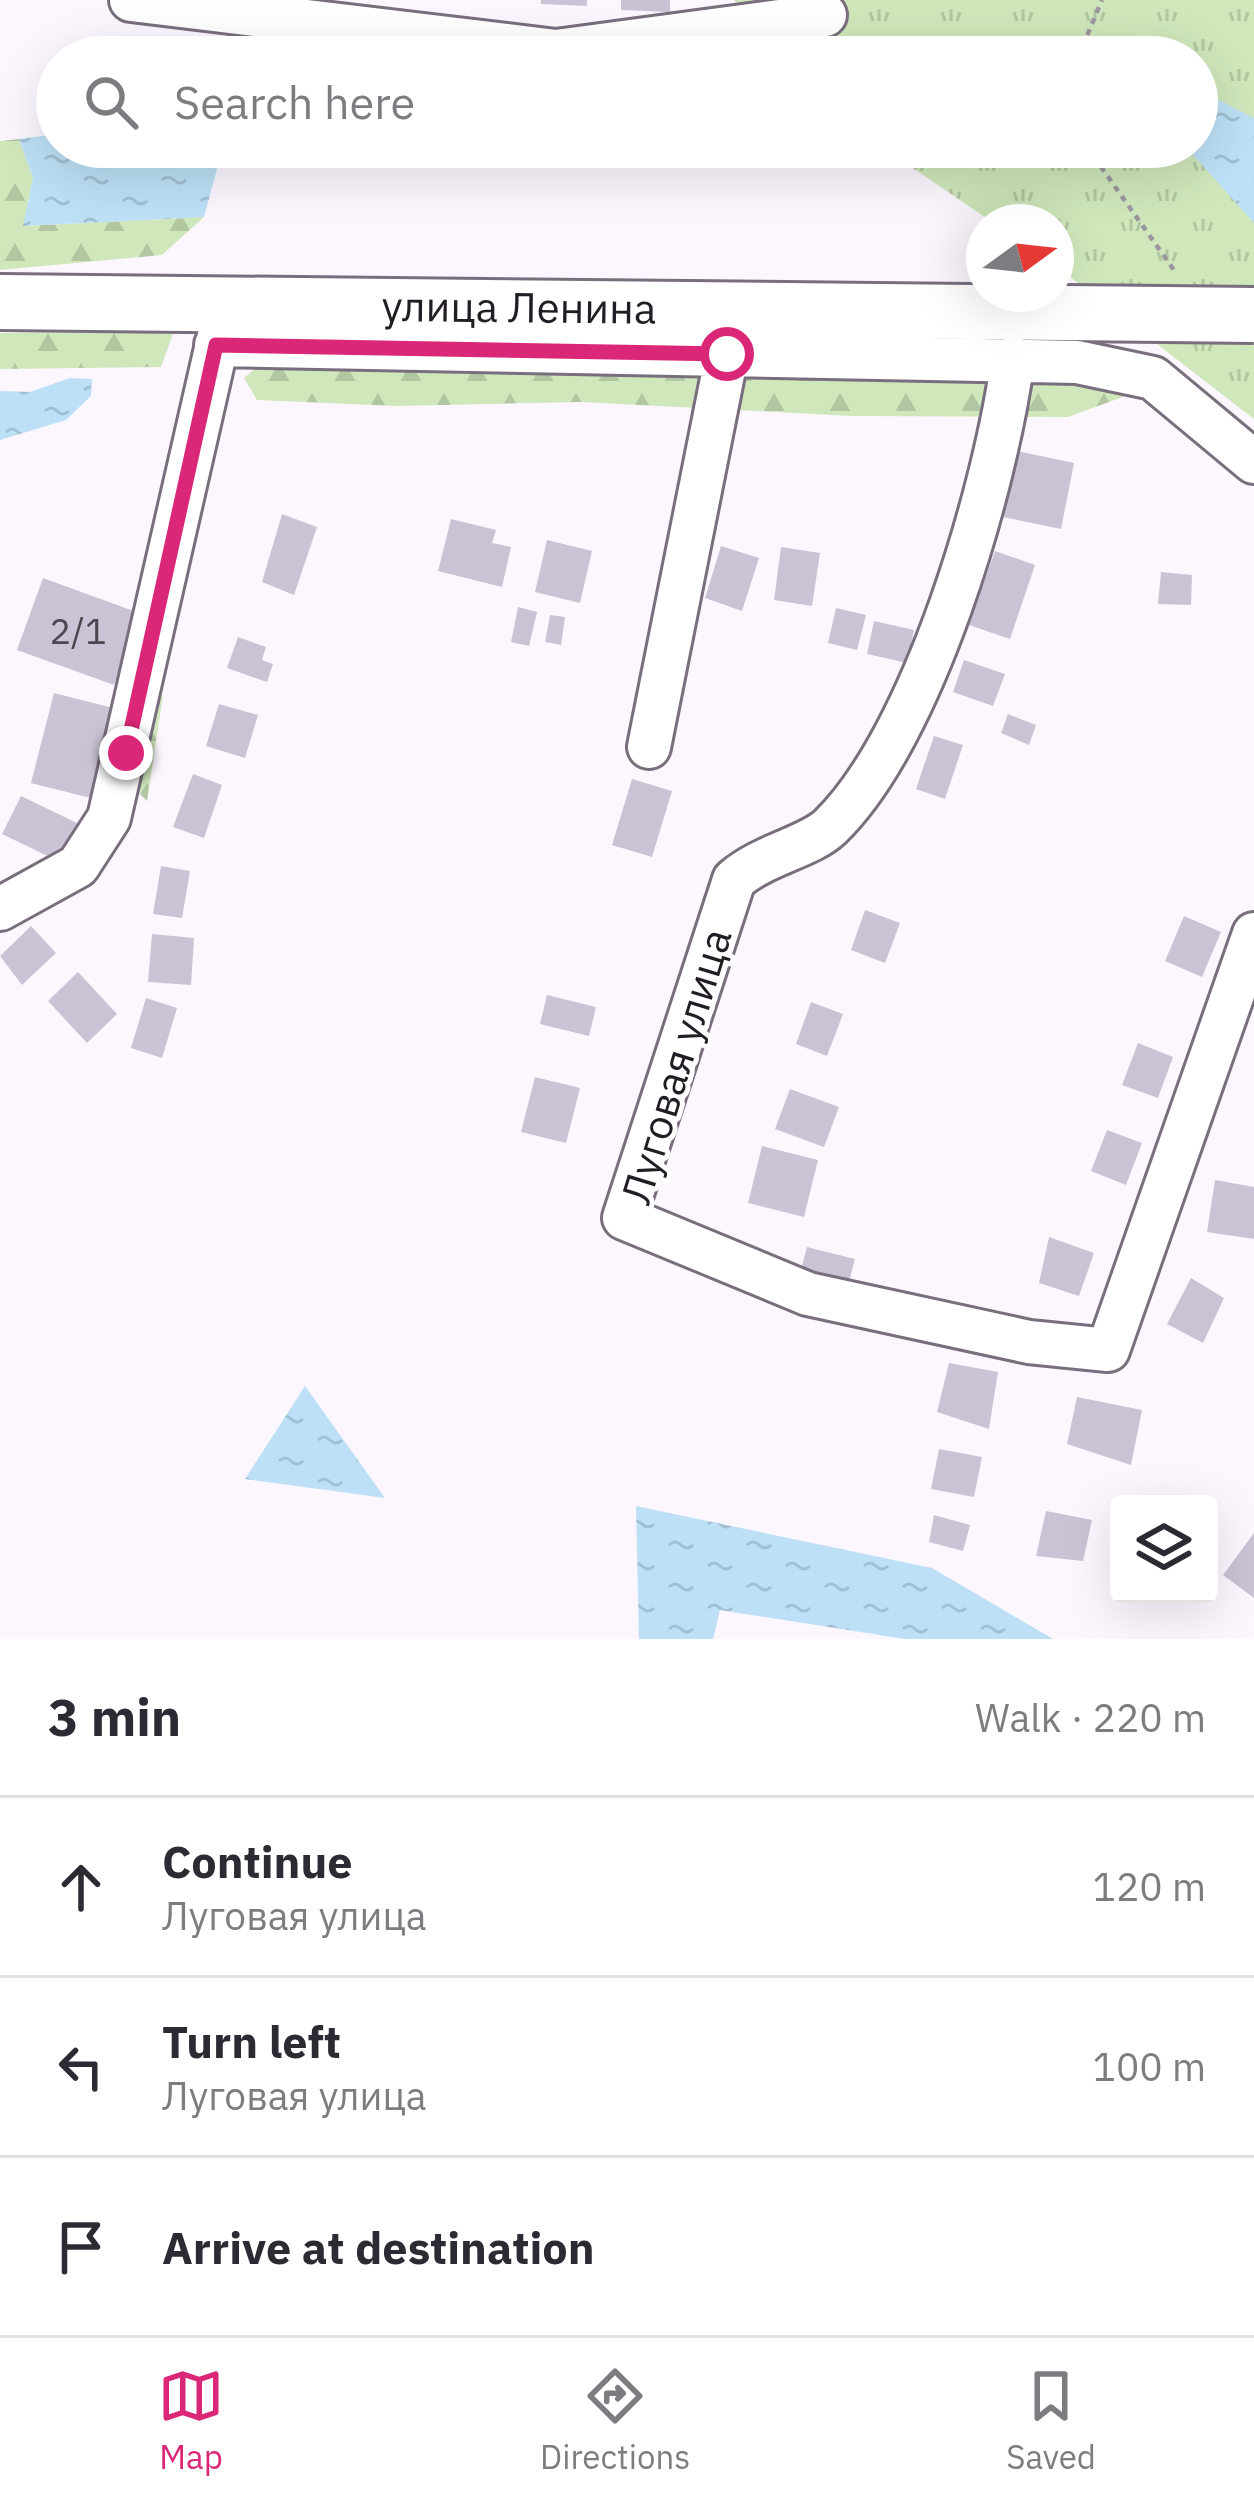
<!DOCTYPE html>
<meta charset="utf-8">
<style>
:root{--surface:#fff;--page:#f7f7f7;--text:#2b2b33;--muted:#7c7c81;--line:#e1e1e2;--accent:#db2777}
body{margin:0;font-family:"IBM Plex Sans",sans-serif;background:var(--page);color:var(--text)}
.controls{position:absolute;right:36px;bottom:36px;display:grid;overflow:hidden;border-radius:12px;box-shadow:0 12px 48px #0002}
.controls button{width:108px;height:108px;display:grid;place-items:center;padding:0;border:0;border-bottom:3px solid var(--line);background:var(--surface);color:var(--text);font:60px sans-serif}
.compass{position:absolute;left:966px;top:204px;width:108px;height:108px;border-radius:50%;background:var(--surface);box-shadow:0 12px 48px #0002;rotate:75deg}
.stop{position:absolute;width:36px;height:36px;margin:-27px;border:9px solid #db2777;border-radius:50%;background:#fff}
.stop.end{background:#db2777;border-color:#fff;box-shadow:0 3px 12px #0008}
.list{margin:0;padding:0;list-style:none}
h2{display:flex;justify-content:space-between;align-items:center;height:156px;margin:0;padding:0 48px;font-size:51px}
h2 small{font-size:39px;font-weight:400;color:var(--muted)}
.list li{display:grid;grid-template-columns:78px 1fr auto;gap:36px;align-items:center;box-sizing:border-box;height:180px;padding:0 48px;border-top:3px solid var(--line)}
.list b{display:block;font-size:45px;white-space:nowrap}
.list p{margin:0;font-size:39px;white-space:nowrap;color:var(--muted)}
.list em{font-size:39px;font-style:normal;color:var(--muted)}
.icon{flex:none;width:66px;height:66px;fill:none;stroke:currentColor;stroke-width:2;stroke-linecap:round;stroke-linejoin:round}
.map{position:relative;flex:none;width:1254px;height:1639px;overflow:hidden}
.search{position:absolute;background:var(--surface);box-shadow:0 12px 48px #0002;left:36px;right:36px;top:36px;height:132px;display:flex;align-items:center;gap:30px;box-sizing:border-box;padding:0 42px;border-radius:66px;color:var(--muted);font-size:45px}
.sheet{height:696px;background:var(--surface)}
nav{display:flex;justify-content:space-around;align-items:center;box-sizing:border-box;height:168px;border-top:3px solid var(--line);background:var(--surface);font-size:33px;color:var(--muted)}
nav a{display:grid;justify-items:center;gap:6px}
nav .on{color:var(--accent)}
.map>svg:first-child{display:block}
.forest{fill:url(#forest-firs)}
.park{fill:url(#park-tufts)}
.water{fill:url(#water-ripples)}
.building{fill:#cac3d6}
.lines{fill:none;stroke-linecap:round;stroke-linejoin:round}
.minor-casing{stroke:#796e7e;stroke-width:48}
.major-casing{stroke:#796e7e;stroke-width:60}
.path{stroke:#9c979e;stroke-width:4.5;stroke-dasharray:6 6;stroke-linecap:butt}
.minor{stroke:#fff;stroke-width:42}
.major{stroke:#fff;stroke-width:54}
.major-bridge-casing{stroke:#796e7e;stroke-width:60;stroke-linecap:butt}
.major-bridge{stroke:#fff;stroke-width:54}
.route{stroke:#db2777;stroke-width:15}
.labels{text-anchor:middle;stroke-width:10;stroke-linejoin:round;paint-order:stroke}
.number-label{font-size:36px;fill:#4c4650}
.street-label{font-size:42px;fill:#221d24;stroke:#fff}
</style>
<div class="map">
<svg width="1254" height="1639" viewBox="0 0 1254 1639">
<defs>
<pattern id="forest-firs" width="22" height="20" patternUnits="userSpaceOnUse" patternTransform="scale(3)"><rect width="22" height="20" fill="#cfe7bb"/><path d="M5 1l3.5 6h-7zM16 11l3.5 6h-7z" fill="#b1c6a1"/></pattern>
<pattern id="park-tufts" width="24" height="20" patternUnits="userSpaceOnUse" patternTransform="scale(3)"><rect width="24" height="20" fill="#cfe7bb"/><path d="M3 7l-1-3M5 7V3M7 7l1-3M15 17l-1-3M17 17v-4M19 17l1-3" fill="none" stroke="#b1c6a1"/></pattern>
<pattern id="water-ripples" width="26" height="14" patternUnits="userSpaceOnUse" patternTransform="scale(3)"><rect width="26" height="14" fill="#bde0f6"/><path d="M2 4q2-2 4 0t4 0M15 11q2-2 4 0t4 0" fill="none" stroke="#a2c0d3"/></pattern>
</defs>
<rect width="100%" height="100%" fill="#fcf7fe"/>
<path class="forest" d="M19 139 33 178 24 226 204 217 162 255 0 270V141Z
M174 331 161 367 0 369V333Z
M274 353 1083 376 1139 391 1068 417 851 416 582 402 396 406 257 400 244 378Z
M163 695 147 801 138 792 156 702Z"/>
<path class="park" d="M734 0H1254V419L1056 266V222H992L882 147H1197V57H778Z"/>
<path class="water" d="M1201 91 1254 118V223L1186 147H1197Z
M57 134V147H223L204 217 23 226 33 178 19 139Z
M70 378 92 379 91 396 66 420 0 440V391L30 392Z
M305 1386 385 1498 245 1479Z
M636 1506 932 1568 1053 1639H905L720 1610 713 1639H639Z"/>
<path class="building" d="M541 0H587V6L541 4Z
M621 0H670V12L621 10Z
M1017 451 1074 463 1061 529 1003 517Z
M282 514 317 527 294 595 262 582Z
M451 519 496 530 492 543 511 547 502 587 438 571Z
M547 540 592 551 580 603 535 592Z
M721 546 759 558 742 611 705 598Z
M781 547 820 553 812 606 774 600Z
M995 551 1035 565 1010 639 969 625Z
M1161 572 1192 575 1191 605 1158 604Z
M43 578 139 613 114 685 17 650Z
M518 607 537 612 529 646 511 642Z
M836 608 866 615 857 650 828 643Z
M550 615 565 617 561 645 545 642Z
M874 621 914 630 907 663 867 654Z
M238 637 266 647 262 660 273 664 267 682 227 668Z
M964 660 1005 674 993 706 953 692Z
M54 693 113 708 91 798 31 783Z
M219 704 258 715 245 758 206 746Z
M1008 714 1036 725 1029 745 1001 733Z
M934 736 963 745 945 799 916 789Z
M193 774 222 785 204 838 173 827Z
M632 779 672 791 652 857 612 845Z
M21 796 77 823 58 861 2 834Z
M161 866 190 871 182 918 153 914Z
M865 910 900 923 885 963 851 950Z
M1184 916 1221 932 1202 977 1165 961Z
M31 926 56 953 22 985 0 956Z
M152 934 194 938 191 985 148 982Z
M78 972 117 1014 87 1043 48 1001Z
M547 995 596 1007 589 1036 540 1024Z
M146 998 177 1008 162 1058 131 1048Z
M811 1002 843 1014 827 1056 796 1044Z
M1138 1043 1173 1057 1158 1098 1122 1085Z
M535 1077 580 1088 566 1143 521 1132Z
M790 1089 839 1107 824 1147 775 1129Z
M1107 1130 1142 1143 1126 1185 1091 1171Z
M762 1146 818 1160 804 1217 748 1203Z
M1215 1180 1254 1187V1239L1207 1232Z
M1049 1237 1094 1253 1079 1296 1039 1283Z
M807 1247 855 1259 847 1289 799 1277Z
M1191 1278 1224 1298 1203 1343 1167 1324Z
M949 1363 998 1372 989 1429 937 1412Z
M1077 1397 1142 1410 1131 1465 1067 1444Z
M939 1449 982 1457 974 1497 931 1489Z
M1046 1511 1092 1520 1083 1561 1036 1556Z
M934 1515 970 1525 963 1551 929 1542Z
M1254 1533V1598L1223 1575Z"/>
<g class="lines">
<defs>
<path id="minor" d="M131 0 556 51 825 15
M216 345 1077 362 1153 378 1254 462
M1013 358C996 487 924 736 830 827 809 847 764 854 734 880L624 1218 808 1294 1029 1342 1108 1350 1254 934
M649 747 727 354
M0 909 78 866 109 818 223 318"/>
<g id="major">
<path id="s1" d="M0 302 1165 314"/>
</g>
</defs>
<use href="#minor" class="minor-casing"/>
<use href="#major" class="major-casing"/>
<path class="path" d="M1078 57 1102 0
M1087 147 1176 273"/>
<use href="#minor" class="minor"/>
<use href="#major" class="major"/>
<defs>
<path id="major-bridge" d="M1165 314 1254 315"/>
</defs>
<use href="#major-bridge" class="major-bridge-casing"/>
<use href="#major-bridge" class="major-bridge"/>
</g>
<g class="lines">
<path class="route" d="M126 753 216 345 727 354"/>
</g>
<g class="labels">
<g class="number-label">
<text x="78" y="644">2/1</text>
</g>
<g class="street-label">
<text dy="15" stroke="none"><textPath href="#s1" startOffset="519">улица Ленина</textPath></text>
<text transform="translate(676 1066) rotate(-73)" y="15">Луговая улица</text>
</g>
</g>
</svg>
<div class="controls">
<button><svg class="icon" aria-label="layers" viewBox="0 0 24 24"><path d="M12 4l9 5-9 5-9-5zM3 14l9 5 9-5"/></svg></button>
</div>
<svg class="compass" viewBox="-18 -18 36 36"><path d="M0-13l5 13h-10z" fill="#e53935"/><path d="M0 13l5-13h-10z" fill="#7c7c81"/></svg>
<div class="stop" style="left:727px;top:354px"></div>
<div class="stop end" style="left:126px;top:753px"></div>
<div class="search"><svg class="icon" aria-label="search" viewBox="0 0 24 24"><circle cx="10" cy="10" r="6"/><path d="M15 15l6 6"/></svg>Search here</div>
</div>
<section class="sheet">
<h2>3 min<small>Walk · 220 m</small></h2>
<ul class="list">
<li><svg class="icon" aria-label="ahead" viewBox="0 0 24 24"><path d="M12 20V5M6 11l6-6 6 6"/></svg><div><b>Continue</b><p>Луговая улица</p></div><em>120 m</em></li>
<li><svg class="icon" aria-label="left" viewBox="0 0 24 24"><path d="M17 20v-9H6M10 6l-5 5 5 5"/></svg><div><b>Turn left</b><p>Луговая улица</p></div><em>100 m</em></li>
<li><svg class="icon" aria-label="arrive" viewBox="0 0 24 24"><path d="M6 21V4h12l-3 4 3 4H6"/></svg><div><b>Arrive at destination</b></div></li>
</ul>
</section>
<nav>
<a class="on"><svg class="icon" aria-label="map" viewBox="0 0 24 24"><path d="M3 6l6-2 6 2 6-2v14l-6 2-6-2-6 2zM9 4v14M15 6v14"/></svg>Map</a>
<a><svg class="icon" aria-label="directions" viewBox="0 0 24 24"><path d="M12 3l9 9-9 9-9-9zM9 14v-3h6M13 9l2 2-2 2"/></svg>Directions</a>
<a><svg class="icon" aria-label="saved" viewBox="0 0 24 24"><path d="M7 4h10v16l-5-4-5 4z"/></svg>Saved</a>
</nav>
